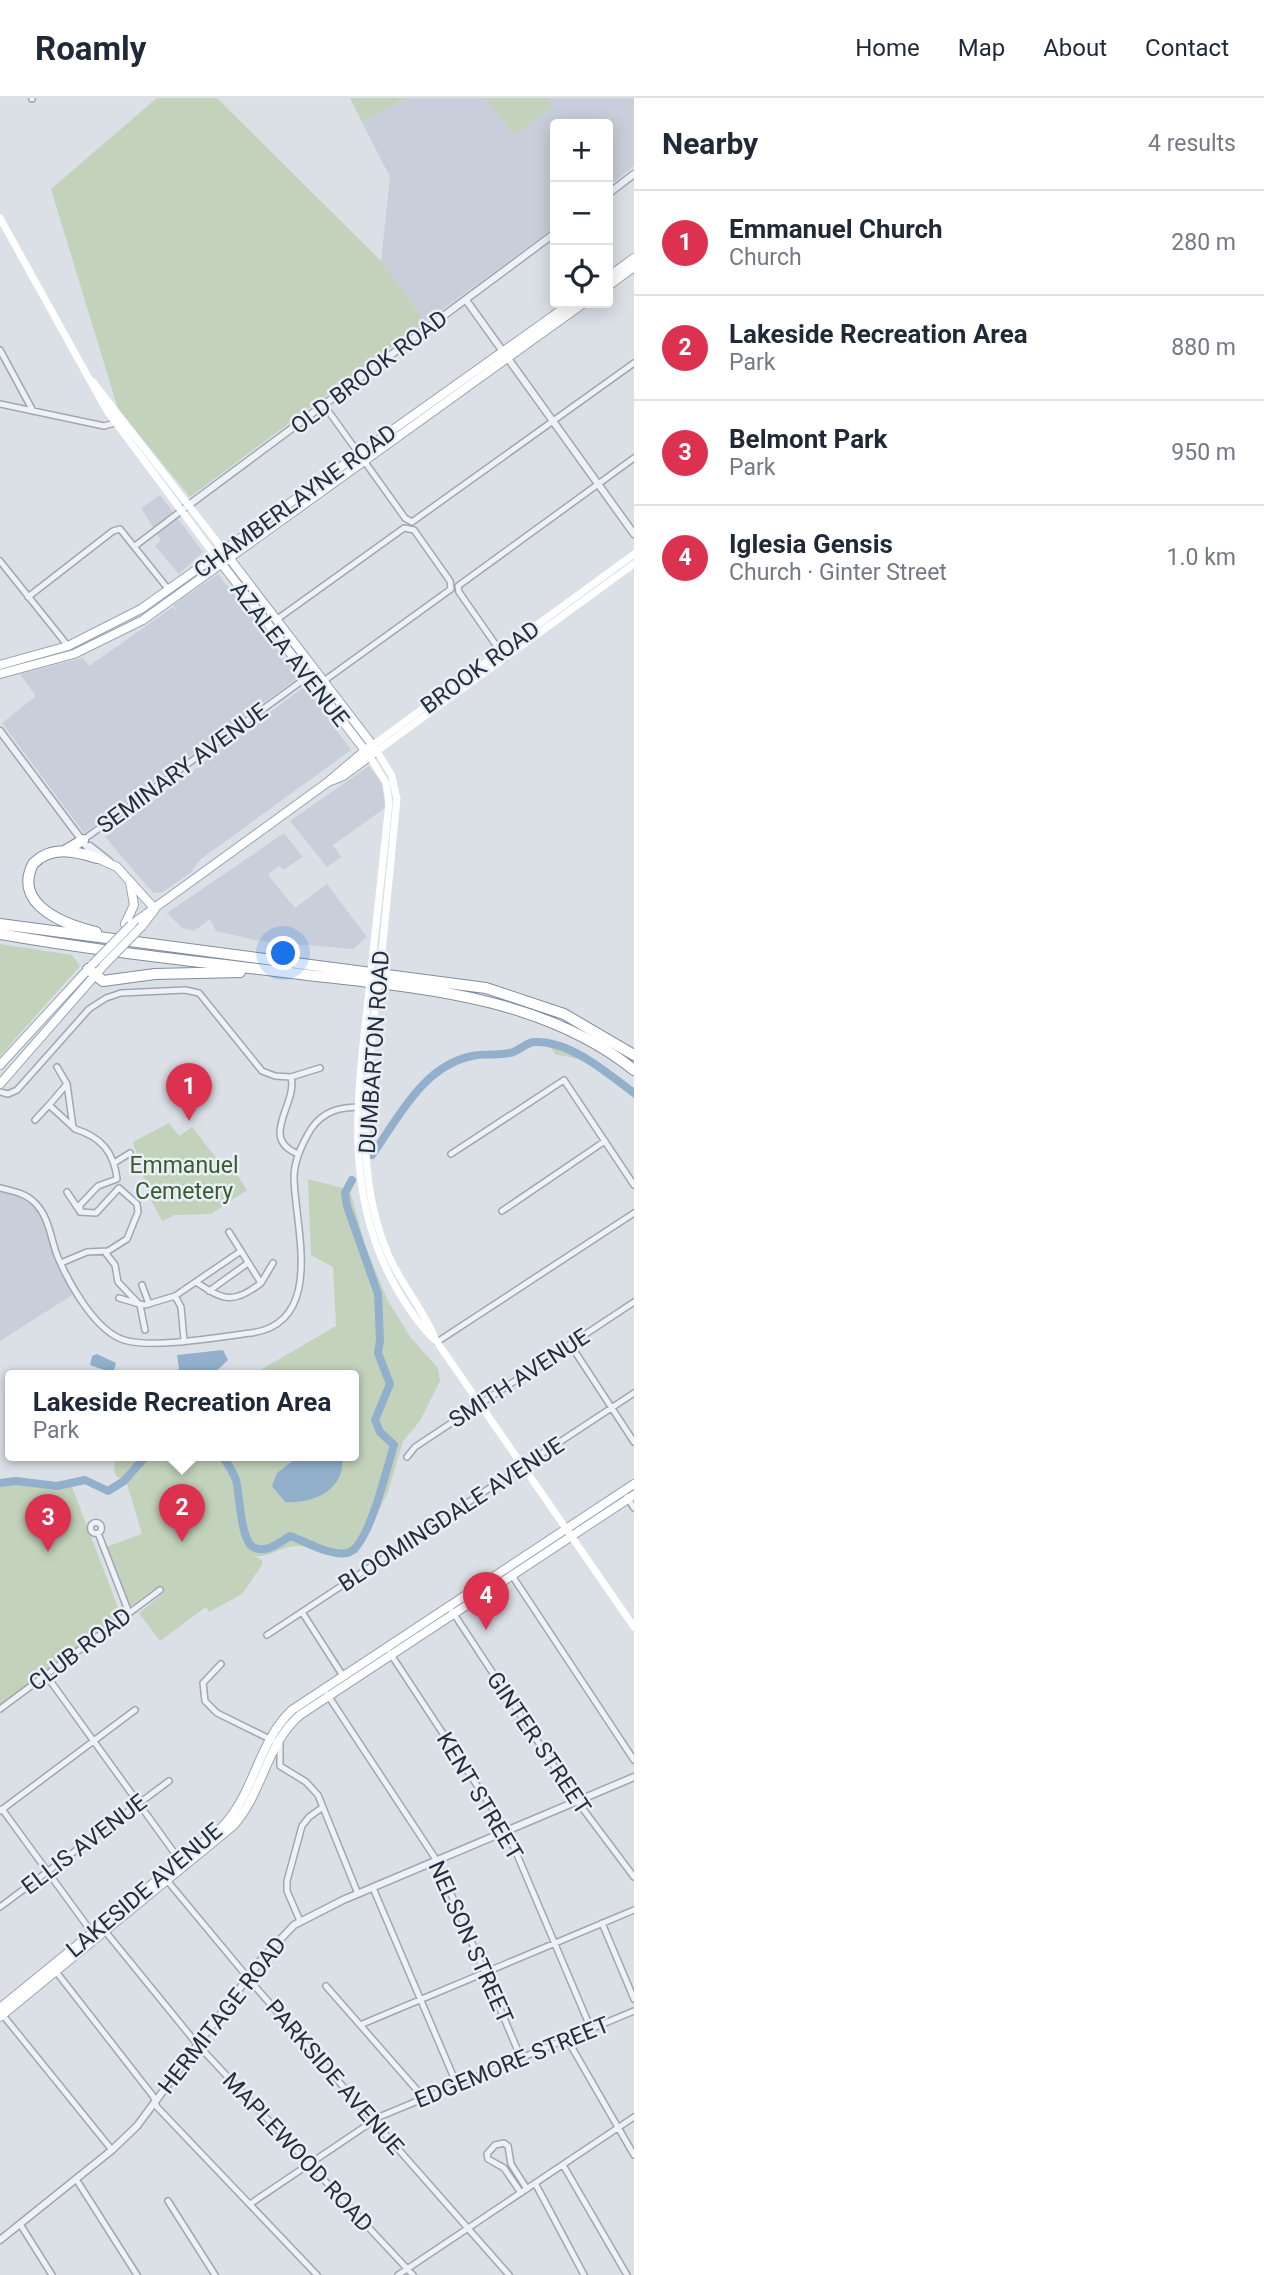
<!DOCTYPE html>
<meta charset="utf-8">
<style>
:root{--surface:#fff;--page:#f2f2f3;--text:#1f2937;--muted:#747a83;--line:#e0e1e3;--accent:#dc314f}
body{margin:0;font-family:Roboto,sans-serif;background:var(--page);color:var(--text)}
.controls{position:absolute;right:21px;top:21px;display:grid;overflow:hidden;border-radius:7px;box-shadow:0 4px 18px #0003}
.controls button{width:63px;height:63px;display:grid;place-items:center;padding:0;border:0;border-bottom:2px solid var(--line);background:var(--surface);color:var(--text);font:35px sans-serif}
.you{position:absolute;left:284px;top:856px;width:24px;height:24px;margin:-18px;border:5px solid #fff;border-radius:50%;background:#1a73e8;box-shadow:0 0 0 10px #1a73e833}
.badge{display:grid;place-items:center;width:46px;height:46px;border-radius:50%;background:var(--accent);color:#fff;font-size:23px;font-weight:700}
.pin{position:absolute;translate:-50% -58px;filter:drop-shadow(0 2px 4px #0008)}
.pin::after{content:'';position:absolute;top:37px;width:24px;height:21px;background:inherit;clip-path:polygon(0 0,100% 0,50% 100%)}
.popup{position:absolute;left:5px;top:1272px;width:354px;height:91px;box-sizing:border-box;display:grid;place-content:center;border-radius:7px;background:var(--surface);filter:drop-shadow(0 2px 5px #0005);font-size:23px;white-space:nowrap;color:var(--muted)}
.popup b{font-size:26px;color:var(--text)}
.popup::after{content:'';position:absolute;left:50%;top:100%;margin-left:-14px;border:14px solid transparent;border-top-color:var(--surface)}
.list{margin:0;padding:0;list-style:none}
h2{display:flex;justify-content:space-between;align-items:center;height:91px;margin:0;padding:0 28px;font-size:30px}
h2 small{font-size:23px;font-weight:400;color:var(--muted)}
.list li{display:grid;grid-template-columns:46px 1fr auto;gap:21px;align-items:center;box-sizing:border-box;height:105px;padding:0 28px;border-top:2px solid var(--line)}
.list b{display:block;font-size:26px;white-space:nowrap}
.list p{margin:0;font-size:23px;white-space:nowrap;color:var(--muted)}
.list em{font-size:23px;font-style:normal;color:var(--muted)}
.icon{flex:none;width:38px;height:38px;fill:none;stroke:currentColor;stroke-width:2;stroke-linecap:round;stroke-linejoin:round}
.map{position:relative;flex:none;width:634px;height:2177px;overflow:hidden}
header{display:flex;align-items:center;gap:42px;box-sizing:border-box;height:98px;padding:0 35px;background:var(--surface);border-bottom:2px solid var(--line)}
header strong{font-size:33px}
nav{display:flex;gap:38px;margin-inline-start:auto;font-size:24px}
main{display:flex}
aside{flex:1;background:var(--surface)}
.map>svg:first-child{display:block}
.built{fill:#c9cfda}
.green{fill:#c2d2bb}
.water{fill:#92afcc}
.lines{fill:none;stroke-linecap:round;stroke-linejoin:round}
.river{stroke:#92afcc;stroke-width:8}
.minor-casing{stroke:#a0a7b1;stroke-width:8}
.tertiary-casing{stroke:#a0a7b1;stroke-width:9}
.primary-casing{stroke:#99a5b4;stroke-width:10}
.motorway-casing{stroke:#818ea0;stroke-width:12}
.minor{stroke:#eef1f5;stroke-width:5}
.tertiary{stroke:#eef1f5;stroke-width:6}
.secondary{stroke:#fff;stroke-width:7}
.primary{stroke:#fff;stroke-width:8}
.motorway{stroke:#fff;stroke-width:10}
.primary-bridge-casing{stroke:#99a5b4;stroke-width:10;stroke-linecap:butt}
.secondary-bridge{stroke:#fff;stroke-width:7}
.primary-bridge{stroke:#fff;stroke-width:8}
.labels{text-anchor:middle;stroke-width:5;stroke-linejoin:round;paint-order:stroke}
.street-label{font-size:23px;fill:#242e3f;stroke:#eaeff5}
.park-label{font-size:23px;fill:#395c30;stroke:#eaeff5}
</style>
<header>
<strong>Roamly</strong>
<nav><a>Home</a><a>Map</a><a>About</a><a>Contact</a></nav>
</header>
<main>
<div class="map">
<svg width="634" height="2177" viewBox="0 0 634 2177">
<rect width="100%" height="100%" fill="#dbe0e7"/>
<path class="built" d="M408 0H634V68L608 89V26H555V129L425 224 381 163 390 79 362 24Z
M160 397 203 454 179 476 155 448 161 442 141 410Z
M218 476 299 579 84 735 2 625 36 598 20 576 83 560 89 568 173 509 179 516 173 507Z
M305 588 351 652 201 761 191 774 163 794 153 795 105 739Z
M369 668 382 685 385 710 333 747 341 759 327 769 290 723Z
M284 735 303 759 283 772 279 768 268 777 295 810 327 786 367 839 353 851 260 843 216 833 210 821 194 833 182 830 167 815Z
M0 1091 23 1097 41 1113 58 1158 77 1194 0 1243Z"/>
<path class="green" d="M157 0H217L381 163 425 224 190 399 118 311 51 91Z
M350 0H408L362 24Z
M486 0H547L553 8 513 37Z
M0 846 72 857 80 868 0 958Z
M550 949 595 964 634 992V1001C618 976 585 959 556 957Z
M169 1025 179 1038 192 1029 217 1061 238 1078 247 1092 211 1116 175 1117 162 1123 149 1098 133 1044Z
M308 1081 350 1092 365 1147 388 1203 411 1240 438 1270 440 1283 420 1323 403 1343 388 1394 358 1455C337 1461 319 1448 297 1448 281 1448 270 1460 254 1458L262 1462V1467L242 1496 209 1514 206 1509 160 1543 139 1515 160 1498 154 1491 129 1509 106 1449 142 1436 126 1382 117 1379 114 1373 116 1358H354V1278H250L336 1228 333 1169 311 1157Z
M25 1386H71L122 1520 0 1609V1389Z"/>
<path class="water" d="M223 1252 228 1262 211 1278H180L177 1257Z
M97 1256 116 1265 113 1275 90 1267 92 1258Z
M299 1358 342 1359C346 1392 313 1406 285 1404L272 1388 277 1375Z"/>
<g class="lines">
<path class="river" d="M372 1057C399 1019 423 968 472 958 485 955 498 958 510 955 519 953 525 945 534 944 570 942 607 975 634 995
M222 1358C228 1366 233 1373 236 1382 240 1396 240 1445 255 1450 267 1455 280 1444 290 1438 307 1444 329 1458 347 1455 369 1451 387 1368 394 1347L380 1334 375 1322 390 1286 378 1255 380 1242 378 1196 347 1108 345 1095 352 1082
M0 1385 16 1383 57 1388 85 1382 108 1393 124 1383 146 1358"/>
<defs>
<path id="minor" d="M32 1V0
M0 252 33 313
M0 306 104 328 118 324
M324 307 405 420 412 424 634 265
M135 448 181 413
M0 463 68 548
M28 499 113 433 120 431 169 492
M276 522 404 430 414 432 450 483 451 491 321 585
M505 560 459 494 458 488 634 360
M83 742 310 577
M57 969 67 986
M291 979 320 970
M0 994 8 996 17 992 89 911 106 900 121 895 185 892 199 895 262 973 275 978 291 979C298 1006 258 1040 298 1056
M35 1022 49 1007
M451 1056 564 982 634 1087
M114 1065 130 1055
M0 1090C12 1093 25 1095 34 1104 49 1118 50 1138 57 1157 68 1184 95 1233 124 1242 152 1251 220 1239 251 1235 326 1225 295 1129 294 1080 294 1062 302 1046 311 1031 324 1012 341 1009 362 1009
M67 1094 79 1112
M502 1113 605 1043
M229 1134 241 1153
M105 1154 115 1167 118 1184 139 1206 145 1207 175 1198 181 1209 184 1242
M61 1165 87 1154 108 1153 127 1141 138 1114 137 1106 119 1090 96 1115 80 1114V1107L98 1088 117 1081C114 1054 101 1039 75 1031L73 1029 49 1007 67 986 73 1029
M261 1185 273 1165
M142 1187 149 1206
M209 1193 248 1165
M175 1198 241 1153 261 1185C233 1207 223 1202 196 1184
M119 1200 139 1206
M140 1207 145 1232
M437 1244 634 1115
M570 1246 634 1344
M407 1359 415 1349 634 1204
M627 1399 634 1410
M90.5 1430a5.5 5.5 0 1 1 11 0a5.5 5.5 0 1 1-11 0Z
M98 1435 129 1515
M511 1476 634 1662
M452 1513 577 1703 634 1779
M302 1514 343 1578
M267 1537 634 1295
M390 1555 507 1733 591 1931
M221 1566 203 1585 205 1603 217 1615 280 1646V1668L306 1684 318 1697 358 1796
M46 1577 181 1764
M327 1596 437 1763 521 1960
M0 1611 160 1492
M2 1711 93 1836
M0 1713 135 1612
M165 1780 259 1893 509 2177
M373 1790 457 1987
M0 1809 169 1683
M300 1823 287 1793V1783L302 1728 309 1719 323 1709
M602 1825 634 1901
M105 1833 197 1946 413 2177
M54 1871 153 1998 157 2009 317 2177
M326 1888 424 2000
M2 1916 112 2052
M360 1927 634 1812
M567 1941 634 2057
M563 2067 627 2177
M76 2081 137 2177
M535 2085 584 2177
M521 2095 504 2070 488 2061 487 2056 495 2047 504 2045 508 2048 511 2066 527 2091
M168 2103 215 2177
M250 2106 379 2019 634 1913
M20 2126 52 2177
M398 2177 634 2019"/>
<path id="tertiary" d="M608 96 634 76
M466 202 634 436
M186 409 555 135
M0 633 93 757
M90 748 109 763
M0 2142 112 2052 137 2028 261 1862 294 1827 343 1802 634 1679"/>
<path id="primary" d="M608 179 634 160
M608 188 634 169
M218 461 370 659
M0 567 68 548 141 511 571 205
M0 576 74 556 143 522 584 205
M330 682 368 650
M97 760 117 769 155 811
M125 826 134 807 130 784
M131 827 328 684 343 678 377 653 227 457
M142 828 155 811
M0 967 91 868
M0 986 104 867
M0 1910 221 1730C255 1696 257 1645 292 1612L634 1386
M0 1919 233 1728C263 1695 266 1646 300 1617L634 1397"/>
<path id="motorway" d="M66 752 83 742
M0 826 486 890 564 916 634 957
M96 834C66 827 12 807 33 766 51 747 75 753 97 760
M0 836C96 853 194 863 291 875 408 889 538 895 634 972
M88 871 103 883 155 876 240 874"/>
</defs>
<use href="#minor" class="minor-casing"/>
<use href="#tertiary" class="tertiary-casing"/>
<use href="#primary" class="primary-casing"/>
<use href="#motorway" class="motorway-casing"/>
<use href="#minor" class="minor"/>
<use href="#tertiary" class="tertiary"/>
<path class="secondary" d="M0 120 107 313 216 459
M93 284 224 453
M373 647 634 456
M370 659 386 685 389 705 373 854
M382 854 397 701 392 678 377 653 634 466
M368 902C357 999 344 1094 393 1184 405 1206 418 1227 437 1244L634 1529
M376 903C367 989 353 1073 388 1156 401 1186 423 1211 435 1240"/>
<use href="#primary" class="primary"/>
<use href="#motorway" class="motorway"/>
<defs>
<path id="primary-bridge" d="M93 866 131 827
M104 867 142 828"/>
</defs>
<use href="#primary-bridge" class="primary-bridge-casing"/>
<path class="secondary-bridge" d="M368 902 373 854
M376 903 382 854"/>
<use href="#primary-bridge" class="primary-bridge"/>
</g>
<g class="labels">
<g class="street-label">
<text transform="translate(369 274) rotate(-37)" y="8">OLD BROOK ROAD</text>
<text transform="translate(295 403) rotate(-36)" y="8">CHAMBERLAYNE ROAD</text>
<text transform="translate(290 556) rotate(52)" y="8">AZALEA AVENUE</text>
<text transform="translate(480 569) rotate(-36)" y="8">BROOK ROAD</text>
<text transform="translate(182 670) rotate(-36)" y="8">SEMINARY AVENUE</text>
<text transform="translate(374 954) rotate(-86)" y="8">DUMBARTON ROAD</text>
<text transform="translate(519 1280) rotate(-33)" y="8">SMITH AVENUE</text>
<text transform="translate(451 1416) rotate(-33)" y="8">BLOOMINGDALE AVENUE</text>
<text transform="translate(80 1551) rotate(-37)" y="8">CLUB ROAD</text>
<text transform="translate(539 1645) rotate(56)" y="8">GINTER STREET</text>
<text transform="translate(480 1698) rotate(59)" y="8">KENT STREET</text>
<text transform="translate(84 1746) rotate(-37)" y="8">ELLIS AVENUE</text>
<text transform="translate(144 1792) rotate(-40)" y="8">LAKESIDE AVENUE</text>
<text transform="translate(471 1844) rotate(66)" y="8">NELSON STREET</text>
<text transform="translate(222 1917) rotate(-52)" y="8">HERMITAGE ROAD</text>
<text transform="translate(512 1964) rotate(-22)" y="8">EDGEMORE STREET</text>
<text transform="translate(335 1979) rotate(49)" y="8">PARKSIDE AVENUE</text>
<text transform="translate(298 2054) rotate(47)" y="8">MAPLEWOOD ROAD</text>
</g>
<g class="park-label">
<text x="184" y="1075">Emmanuel<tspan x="184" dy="26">Cemetery</tspan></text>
</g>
</g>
</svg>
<div class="controls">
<button>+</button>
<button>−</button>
<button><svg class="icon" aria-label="locate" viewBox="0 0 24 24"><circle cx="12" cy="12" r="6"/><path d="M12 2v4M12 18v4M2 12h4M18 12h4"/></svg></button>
</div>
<div class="you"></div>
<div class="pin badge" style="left:189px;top:1023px">1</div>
<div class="pin badge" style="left:182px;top:1444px">2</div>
<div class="popup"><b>Lakeside Recreation Area</b>Park</div>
<div class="pin badge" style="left:48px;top:1454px">3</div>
<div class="pin badge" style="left:486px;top:1532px">4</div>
</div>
<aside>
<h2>Nearby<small>4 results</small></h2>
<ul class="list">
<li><span class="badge">1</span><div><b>Emmanuel Church</b><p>Church</p></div><em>280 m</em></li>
<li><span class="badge">2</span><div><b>Lakeside Recreation Area</b><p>Park</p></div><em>880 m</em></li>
<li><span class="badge">3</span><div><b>Belmont Park</b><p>Park</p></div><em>950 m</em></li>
<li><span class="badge">4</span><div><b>Iglesia Gensis</b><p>Church · Ginter Street</p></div><em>1.0 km</em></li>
</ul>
</aside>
</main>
